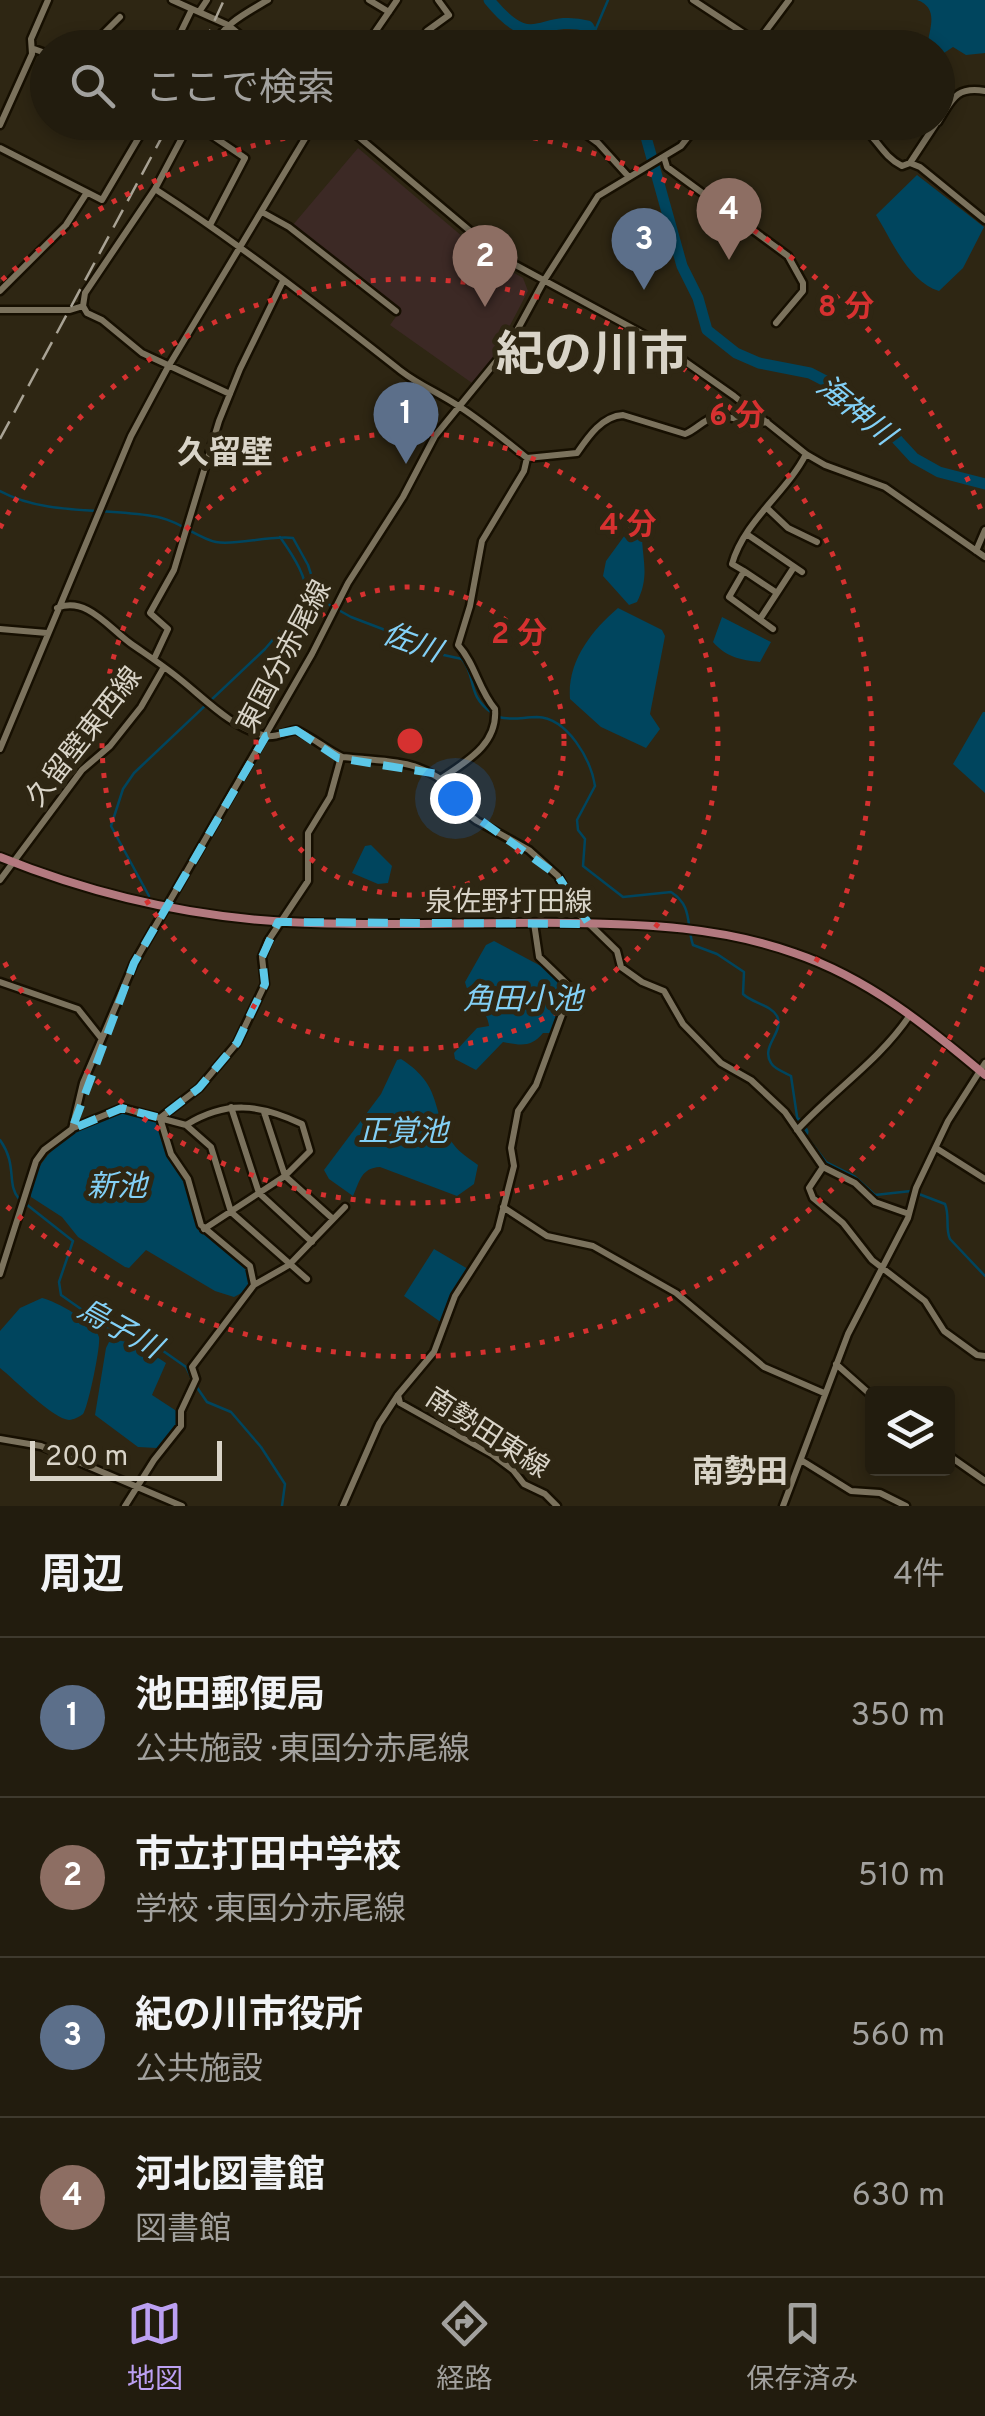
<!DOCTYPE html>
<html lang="ja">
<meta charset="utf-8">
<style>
:root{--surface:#221c0e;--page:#2a2517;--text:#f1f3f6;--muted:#a2a19e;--line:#3f3a2e;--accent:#bca0f2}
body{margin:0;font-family:Overpass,"Noto Sans JP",sans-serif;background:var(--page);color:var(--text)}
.controls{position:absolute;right:30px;bottom:30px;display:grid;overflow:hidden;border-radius:10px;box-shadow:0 5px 15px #0003}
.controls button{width:90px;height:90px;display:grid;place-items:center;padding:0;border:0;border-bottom:2px solid var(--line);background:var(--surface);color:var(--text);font:50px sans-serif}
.scale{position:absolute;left:30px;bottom:25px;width:192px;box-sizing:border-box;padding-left:10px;border:5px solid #d9d4c8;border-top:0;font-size:28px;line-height:35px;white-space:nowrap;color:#d9d4c8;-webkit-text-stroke:8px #2e2613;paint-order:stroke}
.you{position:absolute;left:455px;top:798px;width:35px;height:35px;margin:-25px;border:8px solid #fff;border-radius:50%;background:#1a73e8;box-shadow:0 0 0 15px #1a73e833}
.badge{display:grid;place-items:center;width:65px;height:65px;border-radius:50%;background:var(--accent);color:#fff;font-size:32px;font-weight:700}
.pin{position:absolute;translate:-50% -82px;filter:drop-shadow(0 2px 5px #0008)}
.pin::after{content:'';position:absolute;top:52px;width:35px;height:30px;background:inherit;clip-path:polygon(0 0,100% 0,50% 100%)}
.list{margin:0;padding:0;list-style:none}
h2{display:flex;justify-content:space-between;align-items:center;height:130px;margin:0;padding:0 40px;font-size:42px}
h2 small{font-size:32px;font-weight:400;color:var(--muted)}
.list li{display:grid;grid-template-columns:65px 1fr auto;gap:30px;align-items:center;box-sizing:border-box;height:160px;padding:0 40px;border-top:2px solid var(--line)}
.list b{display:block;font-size:38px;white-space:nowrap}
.list p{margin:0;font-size:32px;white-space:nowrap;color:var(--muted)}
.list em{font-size:32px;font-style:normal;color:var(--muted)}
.icon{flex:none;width:55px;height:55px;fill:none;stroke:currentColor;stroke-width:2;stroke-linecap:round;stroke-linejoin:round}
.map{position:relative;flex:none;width:985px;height:1506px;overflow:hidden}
.search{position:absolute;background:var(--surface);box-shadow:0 5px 15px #0003;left:30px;right:30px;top:30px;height:110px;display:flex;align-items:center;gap:25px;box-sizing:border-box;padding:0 35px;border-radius:55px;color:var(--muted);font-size:38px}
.sheet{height:770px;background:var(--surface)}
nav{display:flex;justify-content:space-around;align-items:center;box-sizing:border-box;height:140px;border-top:2px solid var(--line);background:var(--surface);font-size:28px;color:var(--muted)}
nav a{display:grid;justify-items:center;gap:5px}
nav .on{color:var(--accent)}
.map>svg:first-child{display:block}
.education{fill:#3c2925}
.water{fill:#00455e}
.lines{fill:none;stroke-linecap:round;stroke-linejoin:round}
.stream{stroke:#00455e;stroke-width:2.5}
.river{stroke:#00455e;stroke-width:11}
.minor-casing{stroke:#160f01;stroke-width:11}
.major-casing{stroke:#160f01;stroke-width:12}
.minor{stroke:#7b725d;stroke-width:6}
.major{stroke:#b3797f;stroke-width:8}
.rail{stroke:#a9a395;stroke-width:2.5;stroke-dasharray:20 10;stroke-linecap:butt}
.marked{fill:none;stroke:#5cc7e7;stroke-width:8;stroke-dasharray:20 12;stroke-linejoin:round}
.ring{fill:none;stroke:#d63130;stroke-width:5;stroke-dasharray:5 10}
.labels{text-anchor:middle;stroke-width:10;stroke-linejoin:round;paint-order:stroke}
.street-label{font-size:28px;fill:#d9d4c8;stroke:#2e2613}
.water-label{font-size:30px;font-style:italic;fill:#83d0f6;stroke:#2e2613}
.quarter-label{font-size:32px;font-weight:bold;fill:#d9d4c8;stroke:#2e2613}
.town-label{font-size:48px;font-weight:bold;fill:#d9d4c8;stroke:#2e2613}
.centre{fill:#d63130;stroke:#2e2613;stroke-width:5}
.ring-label{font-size:30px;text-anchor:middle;font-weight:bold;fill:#d63130;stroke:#2e2613;stroke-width:10;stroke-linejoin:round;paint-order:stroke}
</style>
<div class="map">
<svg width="985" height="1506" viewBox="0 0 985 1506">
<rect width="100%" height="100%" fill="#2e2613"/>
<path class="education" d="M358 148 489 259 523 278 528 291 492 360 472 383 390 325 400 311 292 226Z"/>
<path class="water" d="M917 0H985V53L966 55 953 47 938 57V48L927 47C929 30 940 8 917 0Z
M917 175 984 227 963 268 939 291C909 282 892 241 876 215Z
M633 524 642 529C641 558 651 574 637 602L629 605 603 576 606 561Z
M618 608 662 630 665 636 650 714 660 729 646 748 601 727 570 699C567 662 591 631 618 608Z
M722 617 771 642 760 662C741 660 726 657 713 642Z
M983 712H985V793L953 764Z
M371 845 392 866 388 883 378 884 352 873 365 846Z
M494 941 554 973 565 989 563 1004 551 1033H543C531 1048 520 1045 503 1042L476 1070 455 1059 454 1053 477 1028 489 1026C487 1008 468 999 465 982L486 945Z
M401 1059C445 1087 429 1111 454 1145 460 1153 470 1159 478 1165L474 1184 457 1196 380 1167C361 1168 360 1181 353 1196L329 1179 324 1170 381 1094 397 1060Z
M125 1111 158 1121 168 1154 186 1180 201 1227 247 1266 252 1285 249 1289 234 1297 215 1291 146 1250 129 1268 125 1267 78 1237 62 1217 31 1197C31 1152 86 1120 125 1111Z
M434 1249 468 1269 442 1323 404 1296Z
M42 1298C56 1301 95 1323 99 1337 101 1345 88 1408 83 1414 81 1416 73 1420 69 1420 53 1419 14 1379 0 1368V1331L20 1308Z
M117 1340 137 1344 166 1363 152 1395 178 1412C179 1428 170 1438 157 1448L138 1447 95 1415 106 1348 109 1342Z"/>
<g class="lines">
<path class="stream" d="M594 33 608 0
M0 491C44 515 103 508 152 516 177 519 197 538 216 542 235 546 269 535 293 538L308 565 319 599 351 617 393 633 416 649 462 659C477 677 466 695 492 713
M498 717C513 721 523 717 537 717 568 718 591 760 595 786L577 820 578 830 585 839 583 866 623 897 671 892C693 906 686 924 693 945L717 954 744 972 743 994C752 1003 771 1005 777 1016 785 1032 760 1046 771 1063 774 1069 786 1073 791 1076L798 1123
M149 896 111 826 123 789 134 773 265 649 306 601C310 580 292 554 280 537
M803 1132 826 1162 854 1176 875 1195 911 1191 945 1204C950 1216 945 1228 950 1239L985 1276
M0 1140C18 1165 6 1184 19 1199
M26 1204 73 1241 59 1282 61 1295 111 1330 149 1341 186 1367 192 1379
M196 1386 207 1402 231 1412 261 1447 285 1484 282 1506"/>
<path class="river" d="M489 0C535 56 537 13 588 26L601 48
M638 122 646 137 682 266 698 298 707 330 736 353 759 363 810 373 839 388 880 421 914 458 939 472 985 484
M798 1123 803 1132"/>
<defs>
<path id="minor" d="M172 0 228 25 256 48
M369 0 389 12
M438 0 449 15 427 31 432 39 450 48
M693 0 757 42
M199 12 207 0
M96 48 102 35 120 17
M173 48 192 9
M212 48C223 24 246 13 268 0
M364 48 397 0
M753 48 789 0
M34 49 48 54
M192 122 245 158 210 225
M341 122 501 257 656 341 734 396 806 454 825 465 885 487 985 557
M569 122 598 143 628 176
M857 122C876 136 882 156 902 166L910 163 920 167 985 220
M938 122C952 100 955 86 985 91
M0 125 32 54 31 39 48 0
M0 148 102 200 142 132V127L136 122
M664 157 667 167 788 256 803 283V291L776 323
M910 163 937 122
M155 189C240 244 321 308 401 371 419 385 441 394 460 407 483 422 505 440 527 458L577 453C588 437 602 416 623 415L685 434C696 430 704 419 715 417 733 414 749 426 767 422
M262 212 289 227 396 311
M0 291 66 225 86 194
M83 306 85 293 155 189 183 136 180 122
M83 306 87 313 102 320 142 353 230 394
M0 310H70L83 306
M767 508 788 528 817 542
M748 535 802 572
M976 551 985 530
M744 571 777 593
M57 608C86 596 108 627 130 643 147 655 164 666 181 680 206 700 232 728 266 736 276 738 287 731 296 730 309 735 336 756 343 757 395 763 417 757 459 793L453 803 477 821 529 850 558 876 579 914 617 951 621 967 642 982 664 991 683 1024 721 1063 751 1080 785 1112 823 1167 855 1183 875 1202 909 1214
M760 619 794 567
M0 629 47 633
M773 629 729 597 744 571 732 564C744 521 787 492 806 454
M154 659 168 629 150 613 174 570 219 421 240 369 283 281
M0 749 131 436 168 367 315 122
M442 778C467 761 498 744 495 709 478 689 476 665 458 645L470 606 482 541 524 471 527 458
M0 880 82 770 110 746 141 707 164 667
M0 982 78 1009 101 1038
M231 1107 259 1193 312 1242
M264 1112 285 1176 333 1219
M186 1125C227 1100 259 1104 302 1124L310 1151 285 1176 204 1229
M73 1128 122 1108 186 1125 211 1147 231 1212 307 1279
M797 1130C835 1089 879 1061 910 1015
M936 1148 985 1179
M823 1167 809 1188 813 1198 843 1223 872 1260 925 1301 944 1331 977 1355 985 1356
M503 1207 547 1236 593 1246 676 1293 764 1367 824 1393
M0 1274 36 1161 44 1150 72 1129 83 1083 134 963 312 654 348 583 403 497 435 436 508 347 545 279 598 196 681 146 700 122
M254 1285 289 1265 345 1207
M836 1364 872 1396
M398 1395 400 1403 493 1455 513 1470 524 1484 545 1494 557 1506
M0 1439 41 1446 182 1506
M948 1455 985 1481
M801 1460 851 1491 880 1493 906 1506
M125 1506 154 1460 181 1426V1411L196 1379 192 1367 254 1285 250 1266 201 1225 188 1179 171 1154 160 1118 199 1088 237 1043 265 984 262 957 268 941 308 881V833L330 797 341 757
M343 1506 379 1424 398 1395 434 1352 455 1296 498 1229 514 1166 511 1148 518 1111 536 1085 567 1001 568 985 539 957 534 923
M783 1506 848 1334 908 1218 916 1188 948 1121 985 1063"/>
<path id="major" d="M0 857C99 897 204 920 311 923 397 926 483 922 569 923 646 924 721 927 794 953 868 978 927 1026 985 1075"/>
</defs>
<use href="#minor" class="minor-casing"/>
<use href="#major" class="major-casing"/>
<use href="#minor" class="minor"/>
<use href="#major" class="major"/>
<path class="rail" d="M202 48 224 0
M0 439 170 122"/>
</g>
<path class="marked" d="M296 730 338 758 438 774 459 793 454 801 558 876 589 924 278 922 262 957 265 984 237 1043 199 1088 160 1118 122 1108 72 1129 134 963 266 736Z"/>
<g class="ring">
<circle cx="410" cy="741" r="154"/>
<circle cx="410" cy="741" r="308"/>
<path d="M0 528A462 462 0 1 1 0 954"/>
<path d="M983 967A616 616 0 0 1 2 1202M2 280A616 616 0 0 1 983 515"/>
</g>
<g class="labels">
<g class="street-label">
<text transform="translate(283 656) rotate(-62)" y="10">東国分赤尾線</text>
<text transform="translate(83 736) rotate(-52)" y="10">久留壁東西線</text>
<text x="509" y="911">泉佐野打田線</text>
<text transform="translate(488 1432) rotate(33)" y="10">南勢田東線</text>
</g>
<g class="water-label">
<text transform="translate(856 410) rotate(39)" y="10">海神川</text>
<text transform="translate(412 642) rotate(20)" y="10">佐川</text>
<text x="523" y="1009">角田小池</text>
<text x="403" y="1141">正覚池</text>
<text x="117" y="1196">新池</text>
<text transform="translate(120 1328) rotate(29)" y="10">烏子川</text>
</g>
<g class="quarter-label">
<text x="225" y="463">久留壁</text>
<text x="740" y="1482">南勢田</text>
</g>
<g class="town-label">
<text x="592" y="370">紀の川市</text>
</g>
</g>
<circle cx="410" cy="741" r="15" class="centre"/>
<g class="ring-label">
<text x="846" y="316">8 分</text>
<text x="737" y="425">6 分</text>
<text x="628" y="534">4 分</text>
<text x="519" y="643">2 分</text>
</g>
</svg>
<div class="controls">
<button><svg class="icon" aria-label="layers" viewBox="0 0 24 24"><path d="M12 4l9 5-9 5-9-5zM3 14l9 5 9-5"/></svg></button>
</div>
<div class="scale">200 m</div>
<div class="you"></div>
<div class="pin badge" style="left:406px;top:464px;background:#5c6f8a">1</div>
<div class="pin badge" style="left:485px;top:307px;background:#8d6e63">2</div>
<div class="pin badge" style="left:644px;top:290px;background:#5c6f8a">3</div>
<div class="pin badge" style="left:729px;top:260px;background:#8d6e63">4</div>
<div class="search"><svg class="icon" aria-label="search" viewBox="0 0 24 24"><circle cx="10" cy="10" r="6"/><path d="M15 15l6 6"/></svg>ここで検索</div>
</div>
<section class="sheet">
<h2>周辺<small>4件</small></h2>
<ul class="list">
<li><span class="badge" style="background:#5c6f8a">1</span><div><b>池田郵便局</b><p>公共施設 · 東国分赤尾線</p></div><em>350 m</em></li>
<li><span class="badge" style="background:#8d6e63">2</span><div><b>市立打田中学校</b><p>学校 · 東国分赤尾線</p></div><em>510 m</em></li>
<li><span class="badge" style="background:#5c6f8a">3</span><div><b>紀の川市役所</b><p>公共施設</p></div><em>560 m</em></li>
<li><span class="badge" style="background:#8d6e63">4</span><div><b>河北図書館</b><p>図書館</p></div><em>630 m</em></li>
</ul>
</section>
<nav>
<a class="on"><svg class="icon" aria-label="map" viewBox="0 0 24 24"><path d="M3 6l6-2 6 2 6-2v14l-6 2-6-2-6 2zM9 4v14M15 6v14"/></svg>地図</a>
<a><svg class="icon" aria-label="directions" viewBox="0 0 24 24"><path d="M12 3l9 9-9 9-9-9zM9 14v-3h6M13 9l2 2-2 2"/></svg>経路</a>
<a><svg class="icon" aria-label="saved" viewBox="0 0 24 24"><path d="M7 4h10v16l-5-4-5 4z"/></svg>保存済み</a>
</nav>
